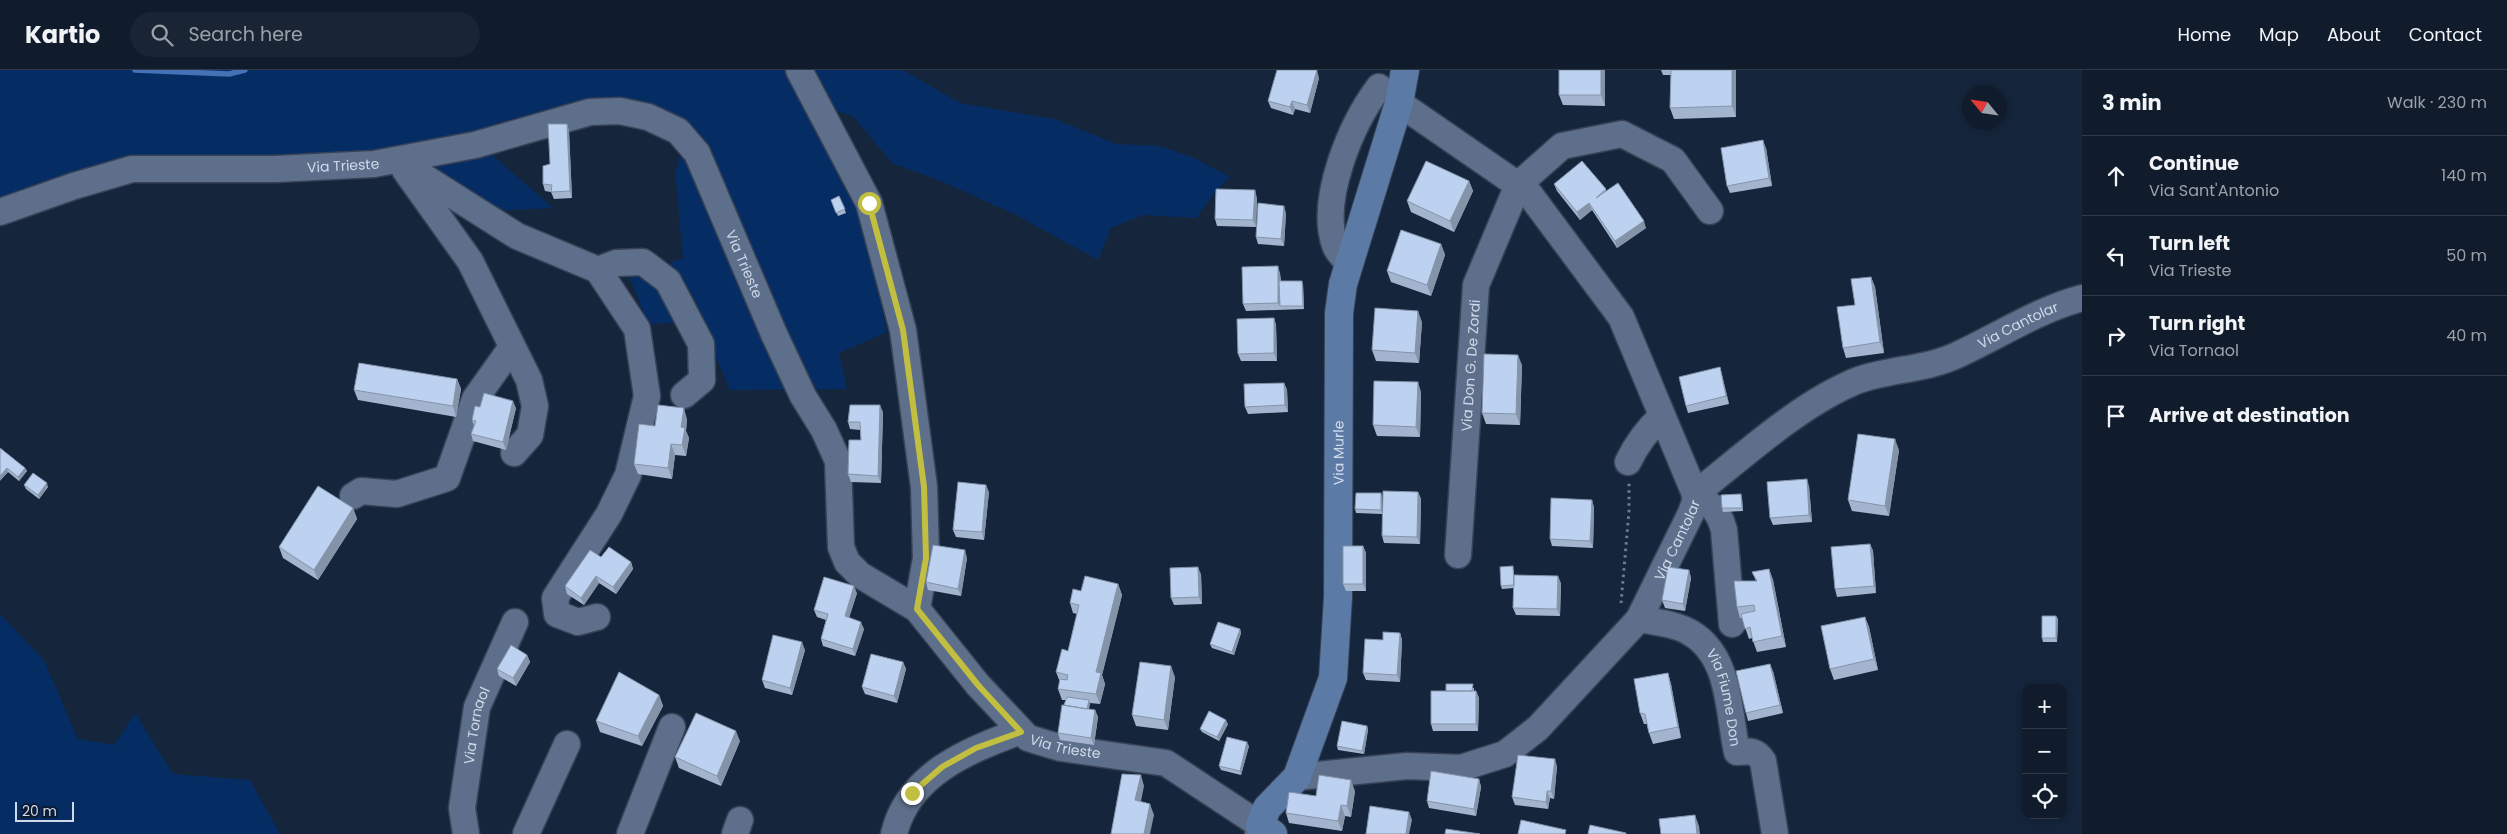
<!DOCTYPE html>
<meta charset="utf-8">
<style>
:root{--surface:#101c2c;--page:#192534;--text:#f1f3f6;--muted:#9ca1a9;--line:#303a48}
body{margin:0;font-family:Poppins,sans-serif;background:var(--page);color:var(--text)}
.controls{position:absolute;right:15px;bottom:15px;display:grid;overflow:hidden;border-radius:10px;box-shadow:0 2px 12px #0003}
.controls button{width:45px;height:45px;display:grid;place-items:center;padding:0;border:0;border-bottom:1px solid var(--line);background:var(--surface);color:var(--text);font:25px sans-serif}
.compass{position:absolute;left:1962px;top:15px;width:45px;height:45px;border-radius:50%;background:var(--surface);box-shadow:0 2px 12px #0003;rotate:299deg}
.scale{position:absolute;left:15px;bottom:12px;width:59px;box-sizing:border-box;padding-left:5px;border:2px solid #cfd9e9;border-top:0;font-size:14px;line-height:18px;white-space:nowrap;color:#cfd9e9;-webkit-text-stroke:4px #0c1b31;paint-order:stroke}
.stop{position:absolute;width:15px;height:15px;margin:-11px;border:4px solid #c1be40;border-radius:50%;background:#fff}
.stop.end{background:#c1be40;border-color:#fff;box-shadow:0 1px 5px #0008}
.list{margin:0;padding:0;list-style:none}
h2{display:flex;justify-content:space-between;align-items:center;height:65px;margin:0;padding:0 20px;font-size:21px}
h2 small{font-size:16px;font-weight:400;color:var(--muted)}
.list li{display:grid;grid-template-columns:32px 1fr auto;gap:15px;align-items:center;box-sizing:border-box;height:80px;padding:0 20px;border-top:1px solid var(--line)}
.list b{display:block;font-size:19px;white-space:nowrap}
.list p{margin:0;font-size:16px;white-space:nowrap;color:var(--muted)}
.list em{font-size:16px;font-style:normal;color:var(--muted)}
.icon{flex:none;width:28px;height:28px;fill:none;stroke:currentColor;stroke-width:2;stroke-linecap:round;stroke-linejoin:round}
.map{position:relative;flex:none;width:2082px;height:764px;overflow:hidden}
header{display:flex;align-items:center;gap:30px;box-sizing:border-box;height:70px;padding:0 25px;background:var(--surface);border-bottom:1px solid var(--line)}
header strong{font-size:24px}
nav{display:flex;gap:28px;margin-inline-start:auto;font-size:18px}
.search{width:350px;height:45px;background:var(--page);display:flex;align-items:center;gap:12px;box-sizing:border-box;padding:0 18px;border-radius:28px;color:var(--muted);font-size:19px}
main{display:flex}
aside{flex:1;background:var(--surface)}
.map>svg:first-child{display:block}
.green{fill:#052d64}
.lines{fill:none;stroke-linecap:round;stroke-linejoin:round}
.stream{stroke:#4372b7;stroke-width:5.5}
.minor-casing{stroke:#374256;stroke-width:29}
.major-casing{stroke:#374256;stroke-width:30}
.path{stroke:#6f7c8f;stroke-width:3;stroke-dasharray:2.5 4;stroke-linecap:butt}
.minor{stroke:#5d6f8a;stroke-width:26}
.major{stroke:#5c7aa6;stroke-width:28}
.wall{fill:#a3b5ce}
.shaded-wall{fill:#8493a8}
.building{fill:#bdd2f0;stroke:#8493a8}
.route{stroke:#c1be40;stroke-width:6}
.labels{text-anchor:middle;stroke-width:5;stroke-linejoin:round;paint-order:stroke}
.street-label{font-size:14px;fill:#cfd9e9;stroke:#0c1b31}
</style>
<header>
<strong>Kartio</strong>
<div class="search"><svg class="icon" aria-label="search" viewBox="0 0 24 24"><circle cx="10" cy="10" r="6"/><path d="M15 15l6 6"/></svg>Search here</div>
<nav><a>Home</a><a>Map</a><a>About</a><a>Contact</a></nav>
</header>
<main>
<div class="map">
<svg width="2082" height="764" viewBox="0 0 2082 764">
<rect width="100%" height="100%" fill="#15253b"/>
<path class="green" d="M0 0H791L859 138 887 262 839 283 847 319 730 320 700 251 648 254 630 208 683 188 675 101 688 66 601 29 551 39 494 54 491 84 553 138 420 145 439 85 375 81 275 85H160L112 91 75 102 52 114 0 132Z
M806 0H903L960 33 1055 49 1116 74 1160 76 1196 89 1230 107 1215 122 1196 148 1143 145 1111 158 1098 190 1016 145 943 112 892 93 853 46 828 39Z
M0 544 44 590 78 669 114 675 135 643 173 704 250 710 280 764H0Z"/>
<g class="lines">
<path class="stream" d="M135 0 229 4 245 0"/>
<defs>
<g id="minor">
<path d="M799 0 869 133 903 260 924 417 926 488 917 539"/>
<path d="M1399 33 1528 122 1621 247 1695 424C1711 434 1719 441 1724 460L1732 554"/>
<path d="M397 90 517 166 598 200 637 259 647 326 628 405 609 444 555 528 557 544 578 552 597 547"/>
<path d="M405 100 470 191 529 310 535 336 530 365 514 383"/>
<path id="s1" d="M0 142 74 116 132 99H276L374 94 475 75 590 42 620 41 648 47 678 61 697 83 774 264 803 326 824 360 838 391 841 477 847 492 860 505 917 539 978 615 1028 668 1061 678 1166 693 1260 755 1258 764"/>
<path d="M1349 193C1344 188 1337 182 1335 175 1319 130 1351 54 1379 17"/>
<path d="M598 200 616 193 643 192 668 211 701 274 702 310 684 325"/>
<path d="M1628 392C1637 373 1647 360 1662 346"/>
<path d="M353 426 361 421 397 424 447 408 475 329 512 277"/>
<path id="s2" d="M1458 485 1476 215 1518 115 1562 76 1622 64 1673 90 1710 141"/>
<path id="s3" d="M1639 549C1656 552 1676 554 1691 563 1731 587 1728 642 1737 682 1750 681 1756 680 1763 691L1775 764"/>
<path id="s4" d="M1297 707 1407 696 1461 698 1505 684 1538 658 1639 549 1691 443 1695 432V424C1744 386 1798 335 1856 311 1887 299 1924 300 1955 286 1997 267 2037 240 2082 228"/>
<path id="s5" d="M466 764 462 738 477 637 515 552"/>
<path d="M526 764 567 674"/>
<path d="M630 764 672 657"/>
<path d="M735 764 740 750"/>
<path d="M894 764C908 704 969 680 1021 661"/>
</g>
<g id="major">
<path id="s6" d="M1273 764 1260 755 1267 738 1297 707 1333 608 1338 527 1339 243 1343 214 1399 33 1405 0"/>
</g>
</defs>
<use href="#minor" class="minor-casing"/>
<use href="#major" class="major-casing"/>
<path class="path" d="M1621 533 1629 441V412"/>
<use href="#minor" class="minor"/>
<use href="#major" class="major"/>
</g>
<path class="wall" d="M1605 0V36L1563 35 1559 25Z
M1661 0H1736V47L1674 49 1670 38 1671 5H1663Z
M1319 8 1310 43 1295 39 1293 45 1271 38 1268 31Z
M567 54 569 61 572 128 554 129 551 122 545 121 543 114Z
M1766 78 1772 116 1730 123 1727 116Z
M1469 111 1473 121 1454 162 1411 142 1407 131Z
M1554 114 1606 119V121L1646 158 1617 178 1592 140 1580 150 1557 121Z
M839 126 846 143 838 146 831 130Z
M1257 128 1256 157 1217 156 1215 149Z
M1286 143 1284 176 1258 174 1256 167Z
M1441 174 1445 185 1431 226 1391 212 1387 201Z
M1280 203 1281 211 1303 214 1304 239 1246 241 1243 234Z
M1871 207 1875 217 1884 283 1846 288 1843 278 1855 235Z
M1274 248 1276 255 1277 291H1241L1238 284Z
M1422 252 1419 293 1376 291 1372 280Z
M1522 295 1520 355 1486 354 1482 343Z
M1720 297 1722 305 1729 334 1688 343 1686 336Z
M457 309 461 319 456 347 358 330 354 320Z
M1284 313 1287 320 1288 342 1248 344 1245 337Z
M1421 322 1420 367 1377 366 1373 355Z
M480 337 516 338 506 380 473 371 471 364 474 356 472 350Z
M883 342 881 413 851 412 848 404 861 370 860 360 850 359 848 352Z
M687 349 686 361 689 368 686 386 675 385 672 409 638 404 634 394 655 356Z
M0 378 25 398 27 401 19 411 8 402 0 410Z
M1899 380 1889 446 1852 441 1848 430Z
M24 415 48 417 39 429 26 419Z
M1809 416 1812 452 1773 455 1770 448Z
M989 422 984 470 956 467 953 460Z
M1418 422 1421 429 1420 474 1384 473 1382 466Z
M1382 427V444L1356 443 1355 439Z
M1742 428 1743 441 1723 442 1722 438Z
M1594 437 1593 478 1552 476 1550 469Z
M353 438 357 449 318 510 283 488 279 477Z
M1870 474 1873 481 1876 523 1837 527 1835 519Z
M1363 476 1366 483V521H1346L1343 514Z
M601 487 631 492 633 499 616 524 599 513 584 535 567 524 565 516Z
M967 488 961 526 928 520 926 512Z
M1769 499 1773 510 1786 577 1757 582 1752 568 1749 569 1742 548H1740L1737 537 1756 511 1752 502Z
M1514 500V505L1561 513 1560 546 1516 545 1513 538 1514 518 1502 519 1501 516Z
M1689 500 1691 508 1685 541 1665 538 1662 530Z
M1201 504 1202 534 1174 535 1171 528Z
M1118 514 1122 525 1102 605 1105 614 1100 634 1090 633 1089 639 1095 640 1098 647 1094 675 1060 670 1058 663 1066 630H1062L1058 619 1060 612 1056 602 1068 581 1077 544 1073 543 1070 533 1081 521Z
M857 523 849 548 864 559 855 586 823 576 821 569 826 550 817 547 814 540Z
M2056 546 2058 549 2057 572H2043L2042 568Z
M1865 547 1869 557 1878 600 1834 610 1830 599Z
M1240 559 1241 563 1234 585 1212 578 1210 574Z
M1400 563 1402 570 1400 612 1366 610 1363 603 1383 570Z
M805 580 792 625 765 618 762 610Z
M527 585 530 592 516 616 499 606 497 599Z
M903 592 906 599 897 633 865 624 862 617Z
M1773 601 1783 643 1748 651 1746 643Z
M1668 603 1671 614 1681 668 1653 674 1649 663 1647 654H1644L1640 643Z
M1175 607 1168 660 1136 656 1132 645Z
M1474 618V621H1476L1479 628 1478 661H1433L1431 654 1446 621Z
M659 625 663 636 642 676 600 662 596 651Z
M1228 654 1219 671 1202 662 1200 659Z
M1367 656 1368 660 1364 684 1338 680 1337 676Z
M740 671 721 716 679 698 675 687Z
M1249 676 1241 705 1221 700 1219 696Z
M1557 696 1554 729 1550 728 1548 739 1515 735 1512 727Z
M1479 709 1481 717 1476 746 1429 738 1427 731Z
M1355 721 1351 747 1345 746 1342 761 1289 753 1286 743 1316 726Z"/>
<path class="shaded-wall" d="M1317 0 1319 8 1310 43 1307 35Z
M1601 0H1605V36L1601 25Z
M1732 0H1736V47L1732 36Z
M1292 31 1295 39 1293 45 1290 37Z
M567 54 569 61 572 128 570 121Z
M1763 70 1766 78 1772 116 1769 108Z
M1469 111 1473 121 1454 162 1450 151Z
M1255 120 1257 128 1256 157 1253 150Z
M1589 133 1592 140 1580 150 1577 142Z
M1284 136 1286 143 1284 176 1281 169Z
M1644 151 1646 158 1617 178 1615 171Z
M1441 174 1445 185 1431 226 1427 215Z
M1278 196 1280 203 1281 236H1280L1278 233Z
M1871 207 1875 217 1884 283 1880 272Z
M1302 211 1303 214 1304 239 1303 236Z
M1418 241 1422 252 1419 293 1415 283Z
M1274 248 1276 255 1277 291 1274 283Z
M1518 285 1522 295 1520 355 1516 344Z
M1720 297 1722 305 1729 334 1726 326Z
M457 309 461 319 456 347 453 336Z
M1418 312 1421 322 1420 367 1416 357Z
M1284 313 1287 320 1288 342 1285 335Z
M513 331 516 338 506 380 503 372Z
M880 335 883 342 881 413 878 406Z
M684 338 687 349 686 361 689 368 686 386 682 375 681 357Z
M1895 369 1899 380 1889 446 1885 436Z
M671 374 675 385 672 409 668 398Z
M7 398 8 402 0 411V406Z
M25 398 27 401 19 411 18 407Z
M1807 409 1809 416 1812 452 1809 445Z
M47 413 48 417 39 429 38 425Z
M986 415 989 422 984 470 982 462Z
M1418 422 1421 429 1420 474 1417 467Z
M1381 423 1382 427V444L1381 440Z
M1741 424 1742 428 1743 441 1742 438Z
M1592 430 1594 437 1593 478 1590 471Z
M353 438 357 449 318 510 314 500Z
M1870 474 1873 481 1876 523 1874 516Z
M1363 476 1366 483V521L1363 514Z
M965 480 967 488 961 526 958 519Z
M631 492 633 499 616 524 613 517Z
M1198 497 1201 504 1202 534 1199 527Z
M1769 499 1773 510 1786 577 1782 566Z
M1689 500 1691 508 1685 541 1683 534Z
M596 506 599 513 584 535 581 528Z
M1558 506 1561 513 1560 546 1557 539Z
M1118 514 1122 525 1102 605 1105 614 1100 634 1096 624V602Z
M854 516 857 523 847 554 845 546Z
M2056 546 2058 549 2057 572 2056 568Z
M1865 547 1869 557 1878 600 1874 589Z
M861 552 864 559 855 586 853 579Z
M1240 559 1241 563 1234 585 1232 582Z
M1400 563 1402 570 1400 612 1397 605Z
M802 572 805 580 792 625 790 618Z
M527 585 530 592 516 616 513 608Z
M903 592 906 599 897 633 894 626Z
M1770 594 1773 601 1783 643 1780 635Z
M1171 596 1175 607 1168 660 1164 650Z
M1668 603 1671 614 1681 668 1678 657Z
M1476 621 1479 628 1478 661 1476 654Z
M659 625 663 636 642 676 638 666Z
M1089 630 1090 633 1087 646 1086 642Z
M1095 640 1098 647 1094 675 1091 668Z
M1226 650 1228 654 1219 671 1217 667Z
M1367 656 1368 660 1364 684 1362 681Z
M736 661 740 671 721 716 717 706Z
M1247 672 1249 676 1241 705 1240 701Z
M1555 689 1557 696 1554 729 1551 721Z
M1141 705 1144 716 1139 741 1135 730Z
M1479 709 1481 717 1476 746 1474 739Z
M1351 710 1355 721 1351 747 1347 736Z
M1547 721 1550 728 1548 739 1546 732Z
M1150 734 1154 745 1150 764H1144Z
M1341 735 1345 746 1342 761 1338 751Z
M1409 742 1412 750 1409 764H1406Z
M1695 745 1699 756 1700 764H1697Z"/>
<path class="building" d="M1277 0H1317L1307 35 1292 31 1290 37 1268 31Z
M1559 0H1601V25H1559Z
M1671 0H1732V36L1670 38Z
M548 54H567L570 121 551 122 552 115 543 114V96L550 94Z
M1763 70 1769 108 1727 116 1721 78Z
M1426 91 1469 111 1450 151 1407 131Z
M1582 91 1606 119 1596 128 1618 113 1644 151 1615 171 1589 133 1577 142 1554 114Z
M1216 119 1255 120 1253 150 1215 149Z
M839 126 845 139 836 143 831 130Z
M1258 133 1284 136 1281 169 1256 167Z
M1401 160 1441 174 1427 215 1387 201Z
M1278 196V233L1243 234 1242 197Z
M1871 207 1880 272 1843 278 1837 237 1855 235 1851 209Z
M1279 211H1302L1303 236H1280Z
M1375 238 1418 241 1415 283 1372 280Z
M1274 248V283L1238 284 1237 249Z
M1484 284 1518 285 1516 344 1482 343Z
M359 293 457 309 453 336 354 320Z
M1720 297 1726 326 1686 336 1679 307Z
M1374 311 1418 312 1416 357 1373 355Z
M1284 313 1285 335 1245 337 1244 314Z
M484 323 513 331 503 372 471 364 476 351 472 350 475 336 480 337Z
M658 335 684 338 681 357 685 358 682 375 671 374 668 398 634 394 639 354 655 356Z
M850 335H880L878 406 848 404 849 370H861L860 352H848Z
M1858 364 1895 369 1885 436 1848 430Z
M0 378 25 398 18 407 7 398 0 406Z
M33 403 47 413 38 425 24 415Z
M1807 409 1809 445 1770 448 1767 412Z
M958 412 986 415 982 462 953 460Z
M318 416 353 438 314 500 279 477Z
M1383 421 1418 422 1417 467 1382 466Z
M1356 423H1381V440L1355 439Z
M1741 424 1742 438H1722L1721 425Z
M1551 428 1592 430 1590 471 1550 469Z
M1870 474 1874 516 1835 519 1831 477Z
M933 475 965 480 958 519 926 512Z
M1343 476H1363V514H1343Z
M609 477 631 492 613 517 596 506 581 528 565 516 590 480 601 487Z
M1513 496 1514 515 1501 516 1500 497Z
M1198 497 1199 527 1171 528 1170 498Z
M1668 497 1689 500 1683 534 1662 530Z
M1769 499 1782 566 1753 572 1750 557 1745 559 1741 544 1755 541 1754 535 1737 537 1734 511H1757L1752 502Z
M1514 505 1558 506 1557 539 1513 538Z
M1085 506 1118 514 1096 602 1101 603 1096 624 1058 619 1060 609 1067 610 1068 605 1056 602 1062 579 1068 581 1079 535 1070 533 1073 519 1081 521Z
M824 507 854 516 845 546 861 552 853 579 821 569 828 544 814 540Z
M2042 546H2056V568H2042Z
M1865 547 1874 589 1830 599 1821 556Z
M1218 552 1240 559 1232 582 1210 574Z
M1383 562 1400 563 1397 605 1363 603 1365 569 1383 570Z
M773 565 802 572 790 618 762 610Z
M511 575 527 585 513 608 497 599Z
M871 584 903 592 894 626 862 617Z
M1140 592 1171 596 1164 650 1132 645Z
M1770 594 1780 635 1746 643 1736 601Z
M619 602 659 625 638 666 596 651Z
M1668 603 1678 657 1649 663 1645 644 1640 643 1634 609Z
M1446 614H1473L1472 621H1446Z
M1431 621H1476V654H1431Z
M1067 627 1089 630 1087 639 1064 635Z
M1062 635 1095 640 1091 668 1058 663Z
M1209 641 1226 650 1217 667 1200 659Z
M696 643 736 661 717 706 675 687Z
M1342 651 1367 656 1362 681 1337 676Z
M1227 667 1247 672 1240 701 1219 696Z
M1518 685 1555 689 1551 721H1547L1546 732 1512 727Z
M1431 701 1479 709 1474 739 1427 731Z
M1122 704 1141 705 1135 730 1150 734 1144 764H1111Z
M1319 705 1351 710 1347 736 1341 735 1338 751 1286 743 1289 722 1316 726Z
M1370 736 1409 742 1406 764H1366Z
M1695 745 1697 764H1661L1659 749Z
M1521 750 1566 760 1565 764H1518Z
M1590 755 1626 763V764H1588Z
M1446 759 1480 764H1445Z"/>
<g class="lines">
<path class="route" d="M869 133 903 260 924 417 926 488 917 539 978 615 1021 662 976 678 942 697 912 723"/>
</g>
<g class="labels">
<g class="street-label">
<text dy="5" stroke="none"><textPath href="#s1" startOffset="350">Via Trieste</textPath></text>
<text dy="5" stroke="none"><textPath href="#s1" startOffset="845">Via Trieste</textPath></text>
<text dy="5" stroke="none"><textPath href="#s4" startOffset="909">Via Cantolar</textPath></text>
<text dy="5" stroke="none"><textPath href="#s2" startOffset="190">Via Don G. De Zordi</textPath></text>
<text dy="5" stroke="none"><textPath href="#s6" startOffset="408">Via Murle</textPath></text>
<text dy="5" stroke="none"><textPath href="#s4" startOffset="489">Via Cantolar</textPath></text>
<text dy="5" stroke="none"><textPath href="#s3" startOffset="130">Via Fiume Don</textPath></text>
<text dy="5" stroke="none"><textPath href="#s5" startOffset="110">Via Tornaol</textPath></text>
<text dy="5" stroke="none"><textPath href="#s1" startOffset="1459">Via Trieste</textPath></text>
</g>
</g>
</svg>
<div class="controls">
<button>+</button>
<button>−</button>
<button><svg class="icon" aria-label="locate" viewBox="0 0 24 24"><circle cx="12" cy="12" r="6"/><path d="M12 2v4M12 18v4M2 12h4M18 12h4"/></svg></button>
</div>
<svg class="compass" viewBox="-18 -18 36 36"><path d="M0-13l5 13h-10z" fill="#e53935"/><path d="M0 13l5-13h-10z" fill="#9ca1a9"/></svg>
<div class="scale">20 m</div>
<div class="stop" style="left:869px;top:133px"></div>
<div class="stop end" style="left:912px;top:723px"></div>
</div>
<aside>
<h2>3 min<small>Walk · 230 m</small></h2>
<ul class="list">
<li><svg class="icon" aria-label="ahead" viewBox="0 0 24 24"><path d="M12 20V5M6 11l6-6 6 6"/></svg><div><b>Continue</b><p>Via Sant'Antonio</p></div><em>140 m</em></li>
<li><svg class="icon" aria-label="left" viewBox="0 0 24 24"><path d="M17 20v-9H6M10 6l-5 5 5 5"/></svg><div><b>Turn left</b><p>Via Trieste</p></div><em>50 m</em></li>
<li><svg class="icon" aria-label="right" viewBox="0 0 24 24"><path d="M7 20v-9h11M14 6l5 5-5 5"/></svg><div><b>Turn right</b><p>Via Tornaol</p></div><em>40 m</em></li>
<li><svg class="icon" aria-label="arrive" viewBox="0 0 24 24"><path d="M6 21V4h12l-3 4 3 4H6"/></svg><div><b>Arrive at destination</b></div></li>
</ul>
</aside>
</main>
